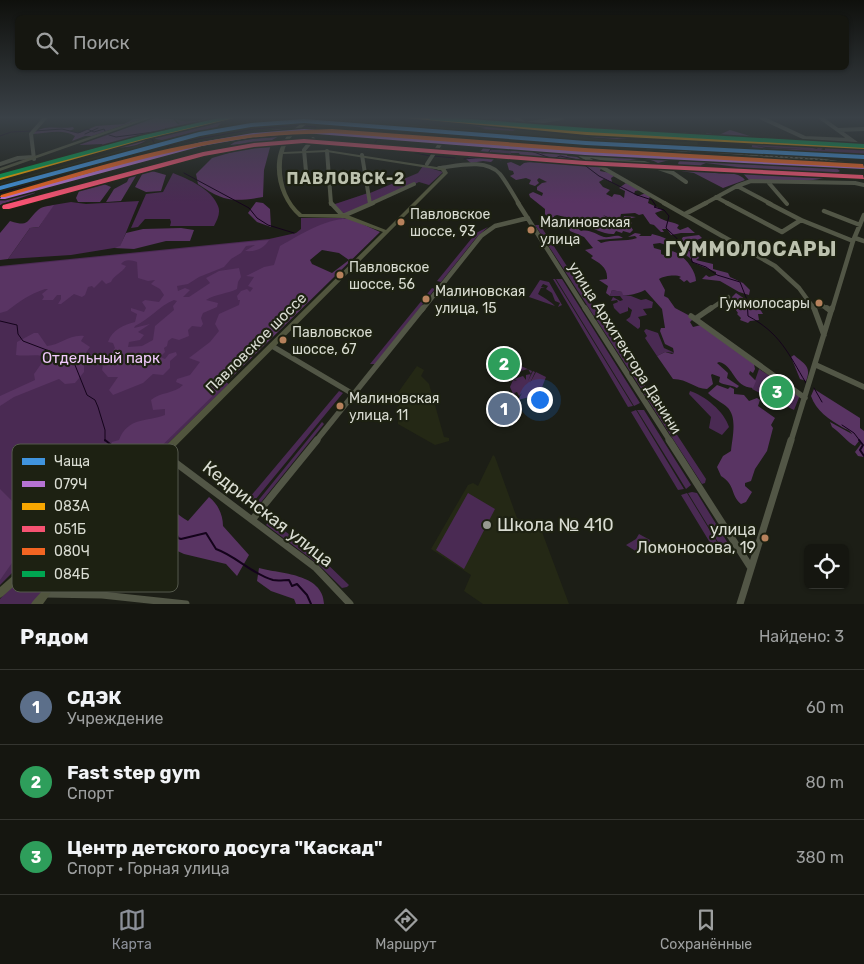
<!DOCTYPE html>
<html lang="ru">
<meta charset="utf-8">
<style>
:root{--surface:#151610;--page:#22231e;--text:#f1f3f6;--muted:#9d9f9f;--line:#343530;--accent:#8c9099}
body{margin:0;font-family:Rubik,sans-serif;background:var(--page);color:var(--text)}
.controls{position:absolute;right:15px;bottom:15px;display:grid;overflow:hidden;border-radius:8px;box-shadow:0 1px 4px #0004}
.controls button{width:45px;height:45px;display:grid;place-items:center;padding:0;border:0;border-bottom:1px solid var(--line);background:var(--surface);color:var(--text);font:25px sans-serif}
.you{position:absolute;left:539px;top:399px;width:18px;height:18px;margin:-12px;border:4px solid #fff;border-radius:50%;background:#1a73e8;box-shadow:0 0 0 8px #1a73e833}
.badge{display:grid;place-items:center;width:32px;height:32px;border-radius:50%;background:var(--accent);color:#fff;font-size:16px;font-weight:700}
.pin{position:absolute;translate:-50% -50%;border:2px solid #fff;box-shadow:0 1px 5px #0006}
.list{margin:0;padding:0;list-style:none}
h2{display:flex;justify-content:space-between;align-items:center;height:65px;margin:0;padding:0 20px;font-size:21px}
h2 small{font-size:16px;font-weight:400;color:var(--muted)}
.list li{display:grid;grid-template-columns:32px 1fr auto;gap:15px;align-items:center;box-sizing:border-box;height:75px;padding:0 20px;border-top:1px solid var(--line)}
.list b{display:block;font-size:19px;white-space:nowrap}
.list p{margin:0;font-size:16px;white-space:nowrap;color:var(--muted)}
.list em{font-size:16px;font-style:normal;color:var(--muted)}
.icon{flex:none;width:28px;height:28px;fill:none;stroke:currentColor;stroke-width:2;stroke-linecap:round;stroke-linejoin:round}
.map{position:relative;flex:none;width:864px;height:604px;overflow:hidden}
.search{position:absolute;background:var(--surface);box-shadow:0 1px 4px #0004;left:15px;right:15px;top:15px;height:55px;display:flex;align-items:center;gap:12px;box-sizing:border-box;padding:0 18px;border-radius:8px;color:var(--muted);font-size:19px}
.sheet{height:290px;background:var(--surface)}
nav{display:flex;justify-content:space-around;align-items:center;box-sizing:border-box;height:70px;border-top:1px solid var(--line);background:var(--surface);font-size:14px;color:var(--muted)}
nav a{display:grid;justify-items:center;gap:2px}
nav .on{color:var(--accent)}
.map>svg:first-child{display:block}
.built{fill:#242815}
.green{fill:#4a2a53}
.forest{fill:#593463;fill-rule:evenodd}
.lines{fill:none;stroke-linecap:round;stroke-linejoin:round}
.stream-far1{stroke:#14031b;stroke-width:1}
.stream{stroke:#14031b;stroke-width:2}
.minor-far3{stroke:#525646;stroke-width:4}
.minor-far2{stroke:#525646;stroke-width:4.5}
.minor-far1{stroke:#525646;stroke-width:5.5}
.minor{stroke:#525646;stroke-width:7}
.major{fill:#51553e;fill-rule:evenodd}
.rail-casing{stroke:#5d5f54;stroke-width:2.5}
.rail{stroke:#1d2112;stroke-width:1;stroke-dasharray:2.5;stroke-linecap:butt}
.rail-1-casing{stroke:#1d2112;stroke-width:3}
.rail-2-casing{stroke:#1d2112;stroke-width:3}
.rail-3-casing{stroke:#1d2112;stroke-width:3}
.rail-4-casing{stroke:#1d2112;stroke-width:3}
.rail-5-casing{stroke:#1d2112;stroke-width:3}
.rail-6-casing{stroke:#1d2112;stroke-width:3}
.rail-1{fill:#4094de;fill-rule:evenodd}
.rail-2{fill:#b673d3;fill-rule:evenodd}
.rail-3{fill:#f7a600;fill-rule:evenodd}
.rail-4{fill:#f65372;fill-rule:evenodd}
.rail-5{fill:#f26522;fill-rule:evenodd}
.rail-6{fill:#00a651;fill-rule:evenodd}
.bus-dot{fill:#b6815c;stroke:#1d2112;stroke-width:2}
.poi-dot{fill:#979a90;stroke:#1d2112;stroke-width:2}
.labels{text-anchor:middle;stroke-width:4.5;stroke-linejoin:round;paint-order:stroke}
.bus-label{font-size:14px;fill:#d9dcd2;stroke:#1d2112;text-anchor:start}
.street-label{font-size:15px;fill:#d9dcd2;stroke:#1d2112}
.park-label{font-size:15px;fill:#efc9fa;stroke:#1d2112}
.far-district-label{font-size:16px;font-weight:bold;letter-spacing:1px;fill:#bcc1ae;stroke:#1d2112}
.near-bus-label{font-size:16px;fill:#d9dcd2;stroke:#1d2112;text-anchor:end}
.near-street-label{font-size:18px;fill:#d9dcd2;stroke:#1d2112}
.near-poi-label{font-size:18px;fill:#d9dcd2;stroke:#1d2112;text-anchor:start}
.district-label{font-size:20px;font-weight:bold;letter-spacing:1px;fill:#bcc1ae;stroke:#1d2112}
.key{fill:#1d2112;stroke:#55594c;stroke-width:1}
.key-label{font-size:14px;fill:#d9dcd2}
</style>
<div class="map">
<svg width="864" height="604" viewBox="0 0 864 604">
<rect width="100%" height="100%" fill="#1c1e16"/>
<path class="built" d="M280 118H326L480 130H507V128L599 139 697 142 698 145 864 154V159L827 157 830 161 864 167 829 161 735 154 543 145 307 122 247 128 198 136 0 190V183L161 139 235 123Z
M417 366 424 370 421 376 429 384 444 437 449 438V441L435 445 398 424 397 407 400 406 397 404V394Z
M493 455 495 457 517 518 542 532 569 604H483L464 591 471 575 431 549 468 485 473 483 478 486Z"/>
<path class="green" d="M168 118C180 118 178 123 193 121 197 120 199 122 205 118L223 121 217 127 162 140 155 139 156 135 165 133 166 127 179 124 175 119Z
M499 118H514L520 122 508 125 516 126H507V128L516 129 513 131 481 129 486 128 468 125 470 122Z
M737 139 768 144 769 143 806 144 808 147 817 149 819 146 823 149 820 150 766 147 739 143Z
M815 141H819L833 148C839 147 859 147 864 150V155L747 147H752V145L766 148 825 150V147Z
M500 144 522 148 520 153H511L508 159C499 161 497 161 491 154L492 146Z
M423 166 443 172 429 185 419 182 371 204 370 193 418 173Z
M173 173C188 179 212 189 218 206 221 213 217 220 214 226H170L171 222 170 219H145L138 227 131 228 146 194 163 192Z
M368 193 369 203 345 214 332 205Z
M139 201 120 247 71 255 8 259 30 228 39 227 53 205 71 202 86 204Z
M301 218H346L313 229 203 369 229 384 66 543 34 513 15 563 19 566 0 585V266L269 239 296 233 301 229Z
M535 225H540L648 390H642Z
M488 227 476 238 441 282 437 281 476 233Z
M553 279H555L633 406 628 407Z
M556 279H562L640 403 634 406Z
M540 280 549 282 562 305 558 307 560 303 555 301 552 293 546 289 548 286 543 284 541 287 545 288H541L538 294C540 295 553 303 555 306L529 297Z
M432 288 435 289 375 364H370Z
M612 290 623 292V295L631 296 641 300 646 299 653 302 652 308 643 309 647 315 638 317 640 320V327L638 329 626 320 630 317 632 310 628 307V311L620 314 614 308 613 304 618 302 617 300 611 301 613 297 620 301 623 300 620 296H610Z
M646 329 658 333 664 348 675 353 665 352 657 356 645 338 647 336 644 331Z
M521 366 532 371 528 381 533 371 535 372 530 383 536 372 546 377 539 395 530 391 537 395 518 400 522 393 519 396 517 392 514 393 518 398H515L510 387 513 380 517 381 514 379 523 376 526 380V375L531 374 528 369 517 372Z
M759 369 800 395 794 410 752 389Z
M339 391 343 393 255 500 251 501 250 497Z
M690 391C705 396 724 411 729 427L722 435 709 428 711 417 689 394Z
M649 392 706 479 705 483 702 484 644 394Z
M636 410 684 489 678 490 631 412Z
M637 410H644L691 485 686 489Z
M322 422 324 424 258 506 257 502Z
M692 492 697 493 729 545 721 547 688 493Z
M468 493 495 509 464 569 436 550Z
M687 493 720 547 714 546 709 541 681 495Z
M270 520 321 558 349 585 347 587 342 588 318 564 266 525Z
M639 534 650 540 647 552H637L626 545 636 539Z
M52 559 57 563V569L33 604H0V599L19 578Z"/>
<path class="forest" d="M144 118 92 136H85L72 141 75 136C62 128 46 134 32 134 45 123 59 130 73 127L74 129 69 131 80 133 96 126 124 124 134 119Z
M155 118 173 119 179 125 165 128V133L150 135C146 148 114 148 104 149L102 148 107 145 103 146 102 144 79 145Z
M279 129 288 131 272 140 264 170 263 197C233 202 224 202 198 184L196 174 212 158 253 146 255 143 230 145 238 140H222L246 133Z
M730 130 763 140H761L762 142 731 138 702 140 709 139 706 133 719 135Z
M685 132 695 138 664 140 643 137 617 139 577 136 618 138 621 136H673L672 133Z
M512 145 530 149 558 146 557 149 559 150H571L568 153 567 156 577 157 585 162 584 163 590 165 594 164 601 168 600 171 610 173 614 176 611 178 612 182 604 179 599 182 603 187 610 190 606 194 612 197 614 194 620 195 624 198 625 191 619 188 626 183 640 190 635 191 634 194 638 196 646 193 650 196 648 203 663 210 655 213C662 223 670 220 679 225L677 228 680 230 688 227 695 233H681L671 235 667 229H662L664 232H661L654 225 650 224 643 214 639 215 635 213 621 214 620 218 615 220 603 215 616 224 623 220 624 216 636 217 628 219 632 223 630 225 633 230 630 233 623 231 622 233 616 231 614 234C601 235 589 223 577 228L581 231C590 229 595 234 604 237 611 238 617 233 623 238L597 240 601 243C613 239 625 242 637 238L635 236 628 237 635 233 641 234 639 236H651L652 234C659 236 667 237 671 244L669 246 660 243 653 244 654 248 661 250V254L668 257 671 251C681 252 696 269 696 281L690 283 687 280 684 282 679 278 681 277C676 274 664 276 659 279L665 290 664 296 668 298 675 308 692 317 693 319 690 322 693 327 701 325 754 364 755 369 753 373 750 371 749 374 756 381 753 388C733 387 734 365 719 362L717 363 728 373 727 378 739 386 737 388C730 384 725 386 719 382L720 377 712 374 711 375 713 384 707 389C695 389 688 379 673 379L657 356 665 352 672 354 674 353 673 348 665 344 660 331 661 328H665L662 309 645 290C639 293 630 296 623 295L622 292 612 290 610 296 606 293 608 286 599 280 607 279C608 267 599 263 591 258L593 256 585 250 593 248 584 237 570 231 566 222H572V219L557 215 554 216 555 219 550 220 545 214V209L530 197 529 194 533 192 542 196 543 193 537 190V187L542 183 547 182 539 178 537 180 539 183 535 186 529 184 531 180 526 178 516 180 510 176 514 174 513 171 509 170 507 163 511 162 520 166 524 163 536 161 521 157 519 153H511Z
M492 146 491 154 494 159 491 162 483 161 471 163 466 159 482 150 483 148Z
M591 150 671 153 677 158 658 163C643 155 631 162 615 161 606 160 596 155 588 153Z
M694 155 831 164 840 171C819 186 775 180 749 180L737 167 706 163 701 165C710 181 734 166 745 180L723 188 694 173 681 171 678 163 684 156Z
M145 169 166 175 161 191 146 192 135 187Z
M132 171H139L121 201 106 202 114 189 127 182Z
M104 184 111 187 100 202H78L76 198 80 189Z
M35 190V193L0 205V197Z
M256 202 263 203 270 209 271 227 257 222 248 213Z
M54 205 39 227 30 228 8 259 0 260V233L10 221C30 227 25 222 38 210 42 206 49 206 54 205Z
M349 218 380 232 139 468 108 452 112 442 119 440C128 417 146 422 165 415V409L153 410 151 400C160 392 174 394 183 385L176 382 177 379 190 375 200 362 189 358 210 342 219 331 215 324 219 314 239 305 240 300H238L237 296 241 291 247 289 250 292 253 288 248 286 254 277 246 276 264 267 274 265 280 246C304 233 320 221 349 218ZM322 250 339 253 349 260 332 273 312 264 310 260Z
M181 228 194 230 190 241H166L134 249 114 248 120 246 126 233 143 229Z
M699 235 702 238 686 244 694 249 699 258 696 260 713 264V269L728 273 730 277 743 283 750 290 749 295 739 292 720 281 702 279 706 275 709 277 716 275V272L694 263 690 258 680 251 683 249 679 243 683 237Z
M269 240C264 248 257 252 245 251L255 245 246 246 241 253 231 259 224 267 199 277 188 284 177 286 178 291 185 288 190 290 183 297H189L210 283 206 278 219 271 239 268 241 277 238 282 237 289C227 294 215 294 206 300L218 303 217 307 203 313 201 318 203 324 201 327 192 326 188 330 189 336 179 340 172 338 168 341 167 346 164 348 165 352 160 357 165 359 169 354 176 352 177 355 170 361V368L163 375 153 374 143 383 113 395 109 390 118 377H108L102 370 103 365 115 348 113 343 108 342C112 330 123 325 135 322L137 314 131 311V308L144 312 146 308 142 302 145 300 159 302 164 295 160 289 151 284 155 280 148 281 138 278 137 262C131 260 125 259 121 264L126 266C122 273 114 275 111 282L106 284 102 280 94 288 92 286 88 287 85 295 82 297 74 294 61 304H58L61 299V295H57L53 300H42L44 297 42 294 48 289H45C28 295 20 301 7 311L0 313V267ZM174 300 177 301 173 306 174 310 155 326 153 340 142 346 128 347 129 342 140 340 144 335 138 332 150 324 134 328 135 326C150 319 159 306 174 300Z
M736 293 760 309 763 314H758L759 320 750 321 748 323 740 320 741 318 737 314 738 313 731 303 732 297Z
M34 333H38L47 346C61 345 69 334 84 336L81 341 90 347 80 361 84 362V372L75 383 65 384 59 379 14 397 0 406V396L35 380 34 374 46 357C36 353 26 357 16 355L17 342Z
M794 355C804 364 812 366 806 381L800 379 791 357Z
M717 385 728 389 730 387 734 389V394L744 395 749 401 757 398 760 400 758 406 775 418 771 425 773 428 767 451 755 469 751 481 745 483V486L752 492 746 502 741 504C730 495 736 485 721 476L717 467 723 456 731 451C732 439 738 417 727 407 723 403 714 399 708 393Z
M814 389 860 418V428L864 431V457L858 456 855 452 861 444 859 441 855 446C848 443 840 432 832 427L830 422 852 434C849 429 847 430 842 427 829 419 816 411 811 396Z
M150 477C160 496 169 510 188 521L209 497C218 504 223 515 223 526L249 555 237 576 226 564 184 554 160 543 127 591H89L84 580 60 590 79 550Z
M0 489 31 520 18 543 12 563 0 580Z
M259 568C280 574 323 573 324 604H296L294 599 271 591 257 581Z"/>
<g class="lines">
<path class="stream-far1" d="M303 126 316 127 314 130H337L343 132 342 136 355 138 359 133 381 135 374 144 430 156
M314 130 316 132 341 135
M35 131 62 129 78 133 87 129 94 132 104 129 105 131
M85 134 98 128
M109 135 116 137 154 132 150 136 159 151
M0 136 11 132 31 131
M542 153 564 151 569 147
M433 156 455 158
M464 159 485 157 491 149 531 151 553 159 560 156 578 160 599 176 637 195 652 200 656 206 654 207 664 210 669 216 666 228 690 251 692 262 706 267 717 275 740 282 747 300 748 316C780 333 788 353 806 383
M141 167 161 166
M184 173 249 208 257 218 268 225 294 233
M0 193 135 155 163 151 169 146 181 142 254 129 299 125
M0 321 17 325 18 334 23 341 73 360 87 395 95 400 98 407 105 430V441
M814 388 822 402
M842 425 854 433 860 441"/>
<path class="stream" d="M105 440 120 452 139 458V463L136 465 138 471
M859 440 863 445 860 450 864 456
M147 481C154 487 155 495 159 502 167 515 174 524 178 538L181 539 206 533 216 549C236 556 252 574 273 580 278 581 284 580 289 580L292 586 297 584 307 595 311 604"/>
<path class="minor-far3" d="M516 118 525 124 562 118
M762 118 805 138 850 140
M821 118 864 149
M838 130 864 129
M327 151 331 204
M362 155 370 204
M34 159 31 134 45 118
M0 164 18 158 33 157
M427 164 442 141
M439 168C457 166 486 158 500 174 507 183 513 194 519 204
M307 182 304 150 313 139
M768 182 787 204
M737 186 771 204
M716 197 729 204
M370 204 414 184
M666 204 577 153 619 162 644 163 673 173 686 182
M704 204 737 186 751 181 855 183 864 185"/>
<path class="minor-far2" d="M331 203 343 216 373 203
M518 203 586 310
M664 203 775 266 799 288 815 310
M727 203 782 232 801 220
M768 203 801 220 853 241
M824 211 860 225
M685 214 706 203
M855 238 864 241
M813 306H823L829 310
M422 310 481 236 495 226 528 218
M709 310 728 297
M832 310 853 241 864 215"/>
<path class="minor-far1" d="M585 308 670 441
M814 308 824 335
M827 308 831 311
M691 316 805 398
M695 319 711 308
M272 346 353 394
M816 365 864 387
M316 441 423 308
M791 441 832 308"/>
<path class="minor" d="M669 440 751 568
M164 454 316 568 350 604
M252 520 317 440
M45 594 102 595 186 604
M740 604 791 440"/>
<path class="major" d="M144 118H151L0 171V168Z
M308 118H313C302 130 288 134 284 152L327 150 443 168H445L448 173 80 542 48 597 43 604H31L33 601 42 591 66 551 30 572 3 596 0 598V587L24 566 75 535 383 232 344 218 299 217C278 199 269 163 285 139 290 130 301 125 308 118ZM327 152 441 170 443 173 386 230 345 214H302C285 200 279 176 283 154Z
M404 118H493L475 121Z"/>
<defs>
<path id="rail" d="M647 148 690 151
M683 149 822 160 864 166"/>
</defs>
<use href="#rail" class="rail-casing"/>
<use href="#rail" class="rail"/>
<defs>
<path id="rail-1" d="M304 119 586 141 864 155V159L586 145 304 123 251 127 200 136 0 190V186L199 132 251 123Z"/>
<path id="rail-2" d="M304 129 585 151 863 165 864 169 585 155 304 133 253 137 202 146 5 199H0L1 197 201 142 253 133Z"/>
<path id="rail-3" d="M221 118H234L146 139 0 180V176L143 136Z
M406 118H434L587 131 864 145V149L587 135Z"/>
<path id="rail-4" d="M304 139 585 161 863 175 864 179 585 165 304 143 254 147 204 156 9 209H3L2 207 3 205 203 152 254 143Z"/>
<path id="rail-5" d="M332 129 585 148 863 164 864 168 585 152 332 133C304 134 276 135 249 138 166 149 85 175 5 197H0L1 195C82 171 164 145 248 135 276 131 304 130 332 129Z"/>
<path id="rail-6" d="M219 118H232L143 139 0 178V174L140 136Z
M428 118H458L587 128 864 144V148L587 132 431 120Z"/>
</defs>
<use href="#rail-1" class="rail-1-casing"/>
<use href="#rail-2" class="rail-2-casing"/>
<use href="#rail-3" class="rail-3-casing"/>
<use href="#rail-4" class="rail-4-casing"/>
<use href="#rail-5" class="rail-5-casing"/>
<use href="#rail-6" class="rail-6-casing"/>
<use href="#rail-1" class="rail-1"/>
<use href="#rail-2" class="rail-2"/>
<use href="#rail-3" class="rail-3"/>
<use href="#rail-4" class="rail-4"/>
<use href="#rail-5" class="rail-5"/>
<use href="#rail-6" class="rail-6"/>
</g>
<linearGradient id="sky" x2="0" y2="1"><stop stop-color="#0f100c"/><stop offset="0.58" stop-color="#3a4147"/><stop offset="1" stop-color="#3a4147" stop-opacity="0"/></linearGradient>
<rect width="864" height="203" fill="url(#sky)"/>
<g class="bus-dot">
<circle cx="401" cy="222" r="4.5"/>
<circle cx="531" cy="230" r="4.5"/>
<circle cx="340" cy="275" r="4.5"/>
<circle cx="426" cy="299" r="4.5"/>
<circle cx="819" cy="303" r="4.5"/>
<circle cx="283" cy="340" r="4.5"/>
<circle cx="340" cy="406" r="4.5"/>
<circle cx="765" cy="538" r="4.5"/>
</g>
<circle class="poi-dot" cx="487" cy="525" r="5"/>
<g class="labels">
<g class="bus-label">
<text x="410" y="219">Павловское<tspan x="410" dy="17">шоссе, 93</tspan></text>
<text x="540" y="227">Малиновская<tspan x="540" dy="17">улица</tspan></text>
<text x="349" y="272">Павловское<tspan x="349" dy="17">шоссе, 56</tspan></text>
<text x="435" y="296">Малиновская<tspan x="435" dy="17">улица, 15</tspan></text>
<text x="810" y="308" text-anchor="end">Гуммолосары</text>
<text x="292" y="337">Павловское<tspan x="292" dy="17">шоссе, 67</tspan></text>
<text x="349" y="403">Малиновская<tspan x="349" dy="17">улица, 11</tspan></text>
</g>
<g class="street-label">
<text transform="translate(256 343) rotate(-45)" y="5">Павловское шоссе</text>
<text transform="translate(625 348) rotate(58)" y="5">улица Архитектора Данини</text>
</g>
<g class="park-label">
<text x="101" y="363">Отдельный парк</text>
</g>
<g class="far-district-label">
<text x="346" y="184">ПАВЛОВСК-2</text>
</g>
<g class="near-bus-label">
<text x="756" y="535">улица<tspan x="756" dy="18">Ломоносова, 19</tspan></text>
</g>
<g class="near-street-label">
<text transform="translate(268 514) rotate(38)" y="6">Кедринская улица</text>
</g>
<g class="near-poi-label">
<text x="497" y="531">Школа № 410</text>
</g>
<g class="district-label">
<text x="751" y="256">ГУММОЛОСАРЫ</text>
</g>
</g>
<rect x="12" y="444" width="166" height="148" rx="8" class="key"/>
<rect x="22" y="458" width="23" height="7" fill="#4094de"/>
<rect x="22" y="481" width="23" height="6" fill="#b673d3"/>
<rect x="22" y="503" width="23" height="7" fill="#f7a600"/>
<rect x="22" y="526" width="23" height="6" fill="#f65372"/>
<rect x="22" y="548" width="23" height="7" fill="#f26522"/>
<rect x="22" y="571" width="23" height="6" fill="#00a651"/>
<g class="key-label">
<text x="54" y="466">Чаща</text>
<text x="54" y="489">079Ч</text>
<text x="54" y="511">083А</text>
<text x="54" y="534">051Б</text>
<text x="54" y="556">080Ч</text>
<text x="54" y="579">084Б</text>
</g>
</svg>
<div class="controls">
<button><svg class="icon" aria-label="locate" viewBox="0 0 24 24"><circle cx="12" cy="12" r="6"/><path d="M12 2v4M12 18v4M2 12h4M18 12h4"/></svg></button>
</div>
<div class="you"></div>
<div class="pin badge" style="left:504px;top:409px;background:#5c6f8a">1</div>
<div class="pin badge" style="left:504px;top:364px;background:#2e9e5b">2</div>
<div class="pin badge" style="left:777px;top:392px;background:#2e9e5b">3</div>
<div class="search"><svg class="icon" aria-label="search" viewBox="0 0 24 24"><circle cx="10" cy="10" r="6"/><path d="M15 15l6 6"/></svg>Поиск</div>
</div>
<section class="sheet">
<h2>Рядом<small>Найдено: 3</small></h2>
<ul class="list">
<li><span class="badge" style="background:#5c6f8a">1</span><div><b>СДЭК</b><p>Учреждение</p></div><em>60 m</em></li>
<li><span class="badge" style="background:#2e9e5b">2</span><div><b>Fast step gym</b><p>Спорт</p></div><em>80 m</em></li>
<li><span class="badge" style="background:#2e9e5b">3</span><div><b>Центр детского досуга &quot;Каскад&quot;</b><p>Спорт · Горная улица</p></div><em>380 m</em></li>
</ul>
</section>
<nav>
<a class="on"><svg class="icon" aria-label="map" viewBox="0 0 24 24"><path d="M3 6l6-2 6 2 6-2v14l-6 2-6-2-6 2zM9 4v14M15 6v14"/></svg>Карта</a>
<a><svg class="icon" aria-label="directions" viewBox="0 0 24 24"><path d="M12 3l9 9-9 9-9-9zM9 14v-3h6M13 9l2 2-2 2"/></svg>Маршрут</a>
<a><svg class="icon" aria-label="saved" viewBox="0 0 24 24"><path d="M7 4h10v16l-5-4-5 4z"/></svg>Сохранённые</a>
</nav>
